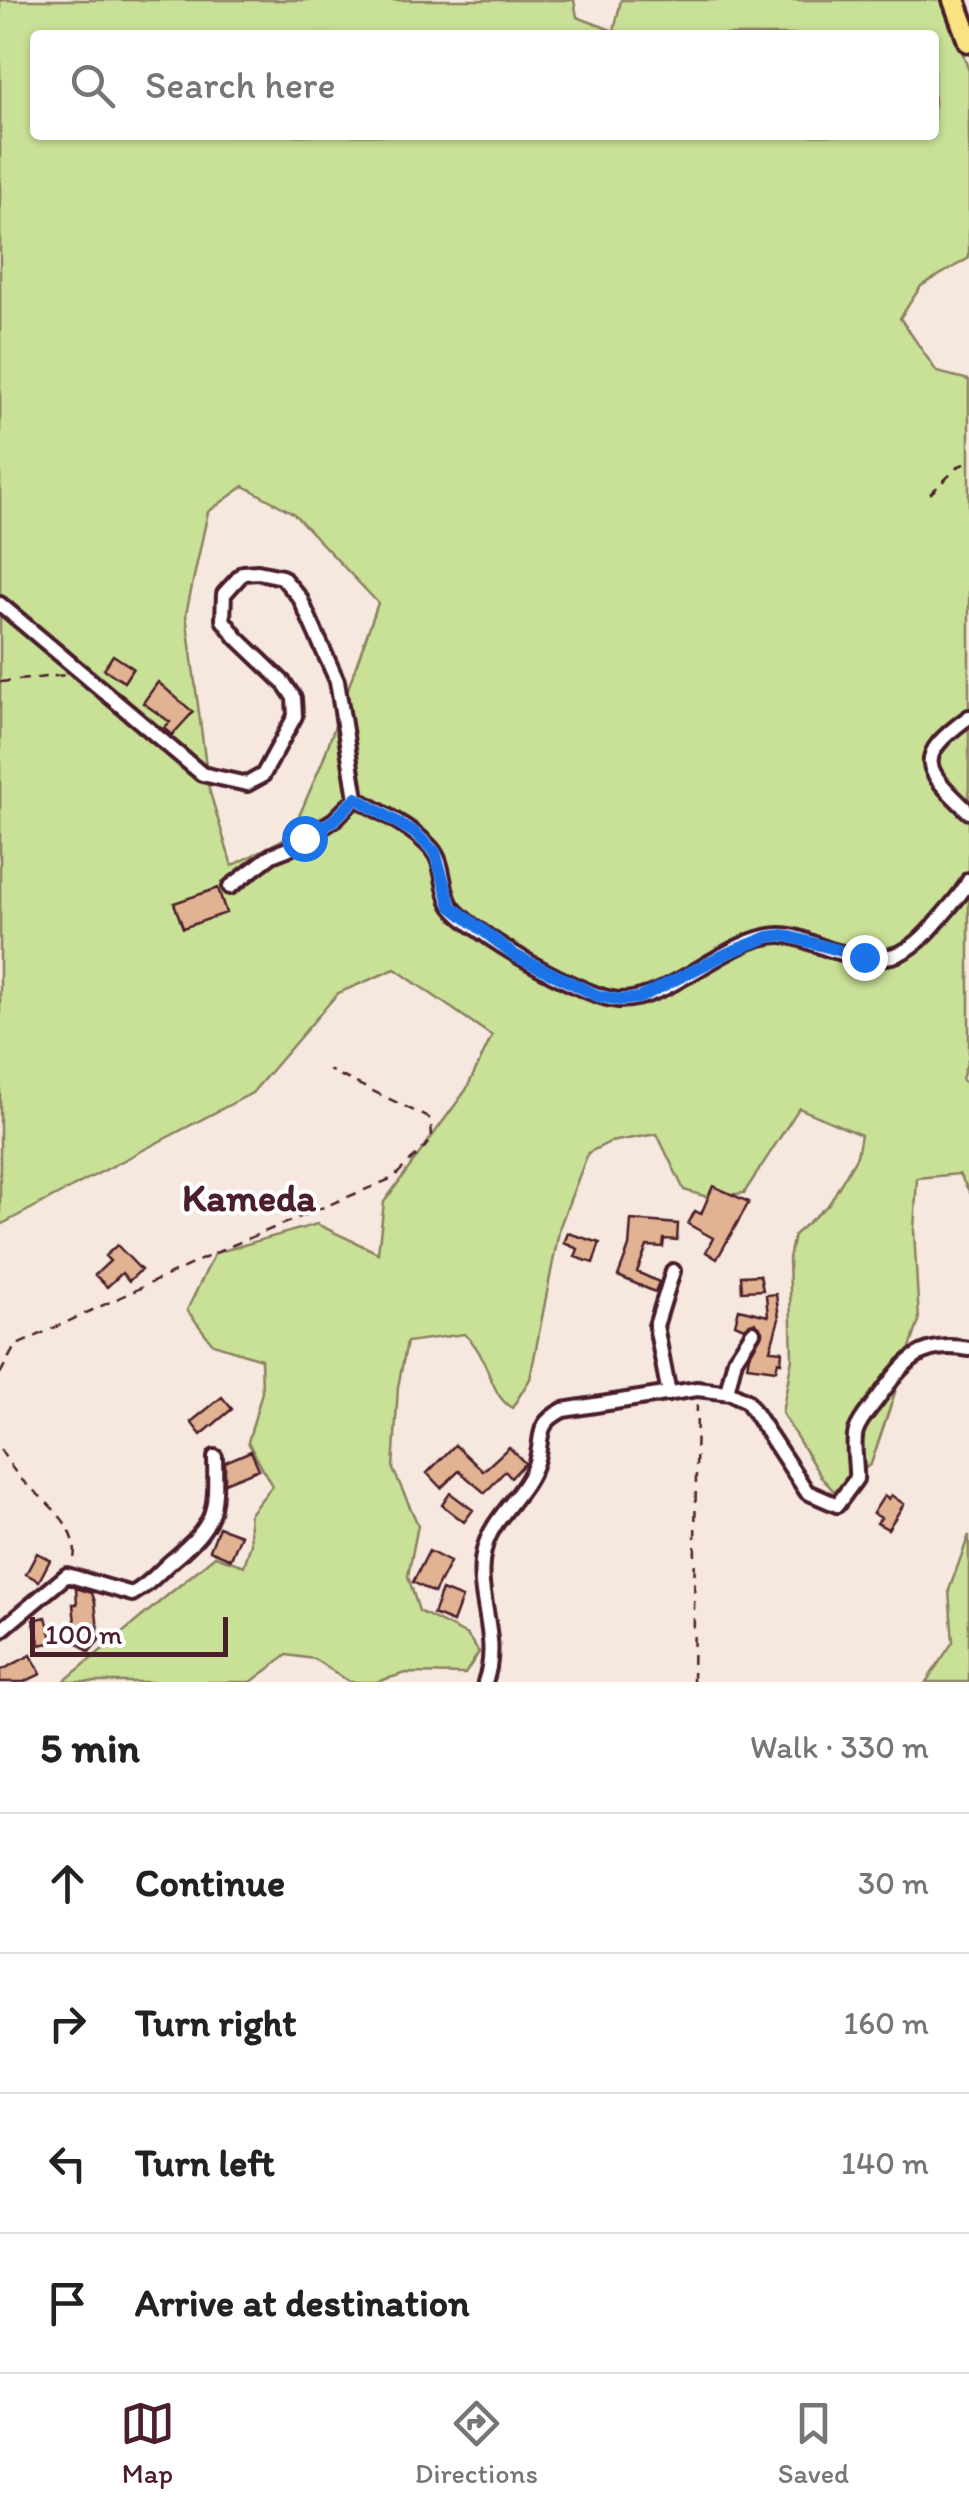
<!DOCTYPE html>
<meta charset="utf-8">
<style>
:root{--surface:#fff;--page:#f2f2f2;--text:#222;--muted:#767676;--line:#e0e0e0;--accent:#4a1f2b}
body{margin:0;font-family:Itim,sans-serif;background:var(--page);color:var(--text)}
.scale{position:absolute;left:30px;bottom:25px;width:198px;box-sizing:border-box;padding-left:10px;border:5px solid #4a1f2b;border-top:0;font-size:28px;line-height:35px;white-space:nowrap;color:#4a1f2b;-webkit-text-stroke:8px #fff;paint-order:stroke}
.stop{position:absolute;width:30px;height:30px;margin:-22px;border:8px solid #1a73e8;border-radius:50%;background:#fff}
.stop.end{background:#1a73e8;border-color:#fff;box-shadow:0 2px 10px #0008}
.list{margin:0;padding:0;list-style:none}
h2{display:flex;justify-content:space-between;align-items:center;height:130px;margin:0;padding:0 40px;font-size:42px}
h2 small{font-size:32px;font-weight:400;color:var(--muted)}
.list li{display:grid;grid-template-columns:65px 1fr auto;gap:30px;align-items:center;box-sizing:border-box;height:140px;padding:0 40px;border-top:2px solid var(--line)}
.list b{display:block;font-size:38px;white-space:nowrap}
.list em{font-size:32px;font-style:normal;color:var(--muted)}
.icon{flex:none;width:55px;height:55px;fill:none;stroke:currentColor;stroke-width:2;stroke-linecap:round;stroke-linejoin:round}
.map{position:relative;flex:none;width:969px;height:1682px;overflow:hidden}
.search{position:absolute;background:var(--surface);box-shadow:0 2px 8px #0004;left:30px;right:30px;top:30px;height:110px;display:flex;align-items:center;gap:25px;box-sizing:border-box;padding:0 35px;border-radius:10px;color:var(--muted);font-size:38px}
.sheet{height:690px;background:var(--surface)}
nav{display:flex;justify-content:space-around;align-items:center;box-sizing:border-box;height:140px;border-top:2px solid var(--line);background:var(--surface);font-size:28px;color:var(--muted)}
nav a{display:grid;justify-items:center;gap:5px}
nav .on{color:var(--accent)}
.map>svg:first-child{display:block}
.green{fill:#c9e197;stroke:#8a8061;stroke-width:2.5;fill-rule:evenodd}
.building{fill:#e1b392;stroke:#4a1f2b;stroke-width:2.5}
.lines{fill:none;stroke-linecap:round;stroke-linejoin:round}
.minor-casing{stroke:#4a1f2b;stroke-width:20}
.highway-casing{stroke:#4a1f2b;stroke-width:28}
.path{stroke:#4a1f2b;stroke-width:2.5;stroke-dasharray:10 8;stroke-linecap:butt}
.minor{stroke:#fff;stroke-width:12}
.highway{stroke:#f8e281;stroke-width:20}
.route{stroke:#1a73e8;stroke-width:12}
.labels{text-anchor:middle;stroke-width:8;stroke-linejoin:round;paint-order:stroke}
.neighbourhood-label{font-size:38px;font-weight:bold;fill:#4a1f2b;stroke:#fff}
</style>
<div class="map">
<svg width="969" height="1682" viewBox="0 0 969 1682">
<rect width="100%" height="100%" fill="#f6e8de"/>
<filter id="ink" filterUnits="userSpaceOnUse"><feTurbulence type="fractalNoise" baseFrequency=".01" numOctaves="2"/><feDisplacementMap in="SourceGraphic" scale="20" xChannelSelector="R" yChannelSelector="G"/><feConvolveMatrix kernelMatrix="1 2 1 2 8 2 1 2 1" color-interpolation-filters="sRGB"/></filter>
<g filter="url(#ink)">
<path class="green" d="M0 0H574L577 17 614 31 621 0H944L969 71V258L921 286 900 318 937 372 969 380V1057L962 1079 969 1087V1191L959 1174 917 1178 914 1230 919 1321 871 1464 834 1491 821 1477 782 1413 792 1358 789 1258 794 1235 829 1204 857 1156 861 1135 799 1108 744 1193 707 1197 684 1190 657 1134 610 1142 588 1153 560 1226 530 1379 512 1408C488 1394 490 1355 464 1334L407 1342 398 1387 393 1469 418 1525 408 1576 419 1611 467 1635 479 1652 465 1674 406 1673 376 1682H350L314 1659 287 1655 251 1682H63L215 1556 244 1566 251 1544 249 1515 272 1486 248 1442 262 1392 261 1359 213 1344 187 1310 215 1253 317 1224 378 1253 384 1202 466 1090 492 1036 395 969 338 993 252 1093 0 1225ZM35 35H934V135H35ZM244 486 293 513 378 603 323 760 291 835 232 866 209 789 186 614 208 512Z
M969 1535V1682H926L953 1642 949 1590Z"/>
<path class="building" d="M113 655 133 668 124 682 104 669Z
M158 682 193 712 172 735 164 728 170 722 143 703Z
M218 888 226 913 183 928 174 903Z
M713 1186 749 1202 717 1259 706 1252 713 1238 688 1224 695 1211 701 1214Z
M631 1220 678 1224 677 1240 664 1239 663 1247 647 1246 637 1272 659 1282 655 1292 618 1276 629 1247Z
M568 1233 600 1243 593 1263 575 1257 578 1249 564 1243Z
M117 1245 141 1270 129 1281 122 1273 107 1287 95 1275 110 1261 105 1256Z
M760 1275 763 1290 742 1291 741 1276Z
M776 1294 779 1319 770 1350 782 1351 781 1362 778 1361 776 1370 747 1366 749 1356 763 1332 755 1322 744 1328 735 1324 739 1309 768 1316 766 1295Z
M222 1397 232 1409 201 1435 191 1422Z
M455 1445 483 1471 509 1447 525 1463 511 1478 505 1471 485 1493 459 1471 441 1488 427 1473Z
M251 1451 259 1469 225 1483V1462Z
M450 1493 473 1510 464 1522 442 1505Z
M891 1495 904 1504 888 1529 877 1523 881 1518 873 1513 884 1496 888 1499Z
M219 1527 241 1535 231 1559 210 1550Z
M429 1551 450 1562 434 1593 413 1582Z
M37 1553 50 1560 39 1581 26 1574Z
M76 1588 92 1593 95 1602 99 1640 89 1652 77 1642 73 1604H77Z
M442 1590 462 1598 453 1622 433 1614Z
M46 1617 53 1642 40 1645 33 1620Z
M31 1655 41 1674 24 1682H0V1671Z"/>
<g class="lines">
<defs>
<path id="minor" d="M0 604 202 774 247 784 263 775 295 716 294 698 284 683 237 638 223 620 224 594 243 573 258 572 282 577 300 598 337 681 356 798
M969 717C913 758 923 768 969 812
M356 798C381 813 411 826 431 848 445 863 441 888 451 905 468 932 588 1000 620 1000 672 1000 729 936 780 935 800 935 819 948 838 952 891 965 908 957 942 916 952 904 963 893 969 880
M230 887 272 855 290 848 334 820 356 798
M727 1392 735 1359 753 1332
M669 1394 656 1326 673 1271
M0 1631 67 1575 132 1594C152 1583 158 1572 174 1559 217 1522 216 1513 215 1457
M485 1682C502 1637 473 1593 484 1550 492 1516 526 1495 536 1462 544 1436 534 1425 563 1410L697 1389 731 1393 747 1401 807 1492 837 1505 856 1479C857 1464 852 1446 856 1431 860 1419 871 1408 878 1398 905 1361 920 1340 969 1349"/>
<path id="highway" d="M954 0 969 41"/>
</defs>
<use href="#minor" class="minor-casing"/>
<use href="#highway" class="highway-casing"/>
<path class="path" d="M930 494 959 466 969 462
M0 682 65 675
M0 1374 15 1346 233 1245 393 1178 432 1140 431 1119 329 1070
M0 1449C7 1460 14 1472 23 1481 44 1501 86 1530 72 1565
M693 1682 697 1404"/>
<use href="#minor" class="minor"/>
<use href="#highway" class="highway"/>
</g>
</g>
<g class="lines" filter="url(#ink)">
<path class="route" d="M304 838 334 820 356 798 415 833 435 852 451 906 516 956 598 996 619 1000 639 998 728 953 768 937 783 935 864 957"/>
</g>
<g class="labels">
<g class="neighbourhood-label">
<text x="249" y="1211">Kameda</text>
</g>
</g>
</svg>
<div class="scale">100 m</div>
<div class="stop" style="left:304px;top:838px"></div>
<div class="stop end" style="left:864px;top:957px"></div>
<div class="search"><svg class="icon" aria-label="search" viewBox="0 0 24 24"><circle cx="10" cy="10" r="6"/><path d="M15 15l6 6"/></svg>Search here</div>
</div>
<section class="sheet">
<h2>5 min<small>Walk · 330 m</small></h2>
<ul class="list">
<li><svg class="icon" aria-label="ahead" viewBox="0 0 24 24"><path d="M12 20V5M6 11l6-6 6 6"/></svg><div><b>Continue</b></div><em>30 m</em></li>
<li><svg class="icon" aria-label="right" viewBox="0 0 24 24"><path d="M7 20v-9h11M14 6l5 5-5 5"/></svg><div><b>Turn right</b></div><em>160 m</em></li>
<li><svg class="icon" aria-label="left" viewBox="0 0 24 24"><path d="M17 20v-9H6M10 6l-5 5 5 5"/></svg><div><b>Turn left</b></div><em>140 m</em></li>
<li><svg class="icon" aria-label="arrive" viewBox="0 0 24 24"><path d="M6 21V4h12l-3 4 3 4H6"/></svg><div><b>Arrive at destination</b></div></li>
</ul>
</section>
<nav>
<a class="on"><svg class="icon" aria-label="map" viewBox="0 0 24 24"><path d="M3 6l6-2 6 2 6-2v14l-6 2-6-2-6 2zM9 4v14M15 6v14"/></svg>Map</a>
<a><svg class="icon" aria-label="directions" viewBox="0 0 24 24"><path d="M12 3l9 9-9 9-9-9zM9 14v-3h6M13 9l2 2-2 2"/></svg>Directions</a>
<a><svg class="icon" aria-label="saved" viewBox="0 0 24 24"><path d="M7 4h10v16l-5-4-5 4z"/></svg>Saved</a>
</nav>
